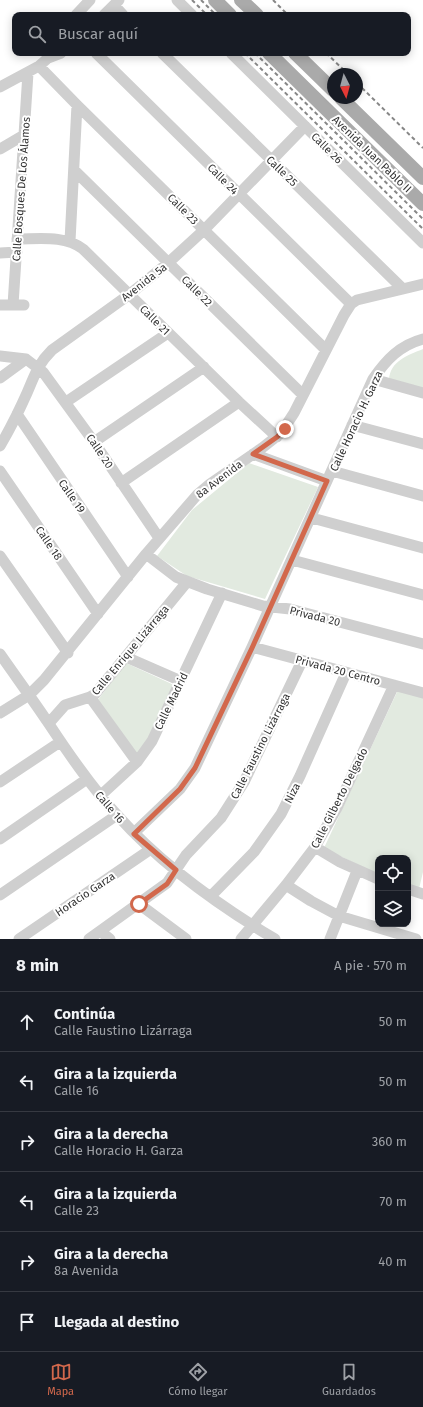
<!DOCTYPE html>
<html lang="es">
<meta charset="utf-8">
<style>
:root{--surface:#171b24;--page:#242831;--text:#f1f3f6;--muted:#9ea1a6;--line:#363941;--accent:#d2684c}
body{margin:0;font-family:"Fira Sans",sans-serif;background:var(--page);color:var(--text)}
.controls{position:absolute;right:12px;bottom:12px;display:grid;overflow:hidden;border-radius:8px;box-shadow:0 2px 10px #0003}
.controls button{width:36px;height:36px;display:grid;place-items:center;padding:0;border:0;border-bottom:1px solid var(--line);background:var(--surface);color:var(--text);font:20px sans-serif}
.compass{position:absolute;left:327px;top:68px;width:36px;height:36px;border-radius:50%;background:var(--surface);box-shadow:0 2px 10px #0003;rotate:174deg}
.stop{position:absolute;width:12px;height:12px;margin:-9px;border:3px solid #d2684c;border-radius:50%;background:#fff}
.stop.end{background:#d2684c;border-color:#fff;box-shadow:0 1px 4px #0008}
.list{margin:0;padding:0;list-style:none}
h2{display:flex;justify-content:space-between;align-items:center;height:52px;margin:0;padding:0 16px;font-size:17px}
h2 small{font-size:13px;font-weight:400;color:var(--muted)}
.list li{display:grid;grid-template-columns:26px 1fr auto;gap:12px;align-items:center;box-sizing:border-box;height:60px;padding:0 16px;border-top:1px solid var(--line)}
.list b{display:block;font-size:15px;white-space:nowrap}
.list p{margin:0;font-size:13px;white-space:nowrap;color:var(--muted)}
.list em{font-size:13px;font-style:normal;color:var(--muted)}
.icon{flex:none;width:22px;height:22px;fill:none;stroke:currentColor;stroke-width:2;stroke-linecap:round;stroke-linejoin:round}
.map{position:relative;flex:none;width:423px;height:939px;overflow:hidden}
.search{position:absolute;background:var(--surface);box-shadow:0 2px 10px #0003;left:12px;right:12px;top:12px;height:44px;display:flex;align-items:center;gap:10px;box-sizing:border-box;padding:0 14px;border-radius:8px;color:var(--muted);font-size:15px}
.sheet{height:412px;background:var(--surface)}
nav{display:flex;justify-content:space-around;align-items:center;box-sizing:border-box;height:56px;border-top:1px solid var(--line);background:var(--surface);font-size:11px;color:var(--muted)}
nav a{display:grid;justify-items:center;gap:2px}
nav .on{color:var(--accent)}
.map>svg:first-child{display:block}
.green{fill:#e2eae0}
.lines{fill:none;stroke-linecap:round;stroke-linejoin:round}
.minor{stroke:#cfcfcf;stroke-width:11}
.major{stroke:#aaa;stroke-width:14}
.rail{stroke:#878787;stroke-width:2;stroke-dasharray:4 3;stroke-linecap:butt}
.route{stroke:#d2684c;stroke-width:5}
.labels{text-anchor:middle;stroke-width:4;stroke-linejoin:round;paint-order:stroke}
.street-label{font-size:11px;fill:#323232;stroke:#fff}
</style>
<div class="map">
<svg width="423" height="939" viewBox="0 0 423 939">
<rect width="100%" height="100%" fill="#fff"/>
<path class="green" d="M423 349V388L389 380C390 361 408 355 423 349Z
M249 463 318 487 265 599 187 576 157 556 192 510Z
M126 663 174 685 150 736 137 755 97 701Z
M398 690 423 697V872L419 889 408 885V858H378V875L324 848Z"/>
<g class="lines">
<path class="minor" d="M177 0 192 15
M114 5 123 15
M76 15 90 0
M104 15 119 0
M96 53 351 304
M162 53 403 289
M231 53 423 243
M39 66 77 105 326 350
M0 87 39 66 48 58 61 53
M0 149 24 135
M74 170 303 395
M17 239C39 239 65 235 83 249L239 402 277 437
M70 241 77 105
M0 253 17 252
M0 305H24
M13 305 28 73
M0 356 26 359 43 372 94 442 159 538
M0 378 26 359
M373 379 423 393
M66 402 168 333
M17 414 128 577
M352 425 423 444
M94 442 204 367
M0 446C10 429 19 411 27 393 35 375 37 365 52 350L130 294 168 263 204 230 305 126
M253 454 327 481
M0 471 98 614
M332 471 423 496
M121 483 239 402
M312 518 423 548
M146 554 176 577 207 589 263 606 290 609 423 644
M0 556 68 653
M292 560 423 595
M252 647 423 693
M0 654C16 677 33 700 49 724 70 756 92 788 118 816 162 865 218 905 275 939
M126 657 181 681
M90 697 137 762
M0 713 29 695 44 680 146 554 197 495 210 484 262 448 281 433 294 413 344 315 351 304 357 300 423 284
M49 723 65 705 90 697 95 694 187 582
M0 782 60 742
M100 796 137 762 152 741 222 593
M134 833 180 789 195 768 252 647 373 379C386 360 400 345 423 339
M0 839 87 779
M315 847 340 862 378 879
M286 885 311 901 339 916 416 939
M408 889 423 894
M0 895 117 815
M211 896 254 852 281 814 300 776 346 673
M139 904 186 939
M100 931 110 939
M19 939 151 849
M89 939 167 883 186 855 221 818 244 782 302 661
M241 939 286 885 315 847 337 808 394 685
M330 939 357 871"/>
<path class="major" d="M215 0 230 15
M241 0 257 15
M269 53 423 204
M295 53 333 90
M341 98 423 178"/>
<path class="rail" d="M192 0 207 15
M201 0 216 15
M273 0 288 15
M245 53 423 229
M255 53 423 219
M326 53 348 74
M357 83 423 148"/>
</g>
<g class="lines">
<path class="route" d="M139 904 167 884 176 870 134 834 180 789 195 768 252 648 327 481 253 454 277 437 285 429"/>
</g>
<g class="labels">
<g class="street-label">
<text transform="translate(327 148) rotate(45)" y="4">Calle 26</text>
<text transform="translate(372 154) rotate(44)" y="4">Avenida Juan Pablo II</text>
<text transform="translate(282 171) rotate(44)" y="4">Calle 25</text>
<text transform="translate(223 179) rotate(45)" y="4">Calle 24</text>
<text transform="translate(21 189) rotate(-86)" y="4">Calle Bosques De Los Álamos</text>
<text transform="translate(183 209) rotate(45)" y="4">Calle 23</text>
<text transform="translate(144 282) rotate(-38)" y="4">Avenida 5a</text>
<text transform="translate(197 291) rotate(45)" y="4">Calle 22</text>
<text transform="translate(155 320) rotate(45)" y="4">Calle 21</text>
<text transform="translate(356 421) rotate(-65)" y="4">Calle Horacio H. Garza</text>
<text transform="translate(100 451) rotate(56)" y="4">Calle 20</text>
<text transform="translate(219 479) rotate(-37)" y="4">8a Avenida</text>
<text transform="translate(72 496) rotate(55)" y="4">Calle 19</text>
<text transform="translate(49 543) rotate(56)" y="4">Calle 18</text>
<text transform="translate(315 616) rotate(14)" y="4">Privada 20</text>
<text transform="translate(130 650) rotate(-50)" y="4">Calle Enrique Lizárraga</text>
<text transform="translate(338 670) rotate(15)" y="4">Privada 20 Centro</text>
<text transform="translate(171 701) rotate(-64)" y="4">Calle Madrid</text>
<text transform="translate(260 746) rotate(-63)" y="4">Calle Faustino Lizárraga</text>
<text transform="translate(292 793) rotate(-63)" y="4">Niza</text>
<text transform="translate(339 798) rotate(-63)" y="4">Calle Gilberto Delgado</text>
<text transform="translate(110 807) rotate(49)" y="4">Calle 16</text>
<text transform="translate(85 894) rotate(-34)" y="4">Horacio Garza</text>
</g>
</g>
</svg>
<div class="controls">
<button><svg class="icon" aria-label="locate" viewBox="0 0 24 24"><circle cx="12" cy="12" r="6"/><path d="M12 2v4M12 18v4M2 12h4M18 12h4"/></svg></button>
<button><svg class="icon" aria-label="layers" viewBox="0 0 24 24"><path d="M12 4l9 5-9 5-9-5zM3 14l9 5 9-5"/></svg></button>
</div>
<svg class="compass" viewBox="-18 -18 36 36"><path d="M0-13l5 13h-10z" fill="#e53935"/><path d="M0 13l5-13h-10z" fill="#9ea1a6"/></svg>
<div class="stop" style="left:139px;top:904px"></div>
<div class="stop end" style="left:285px;top:429px"></div>
<div class="search"><svg class="icon" aria-label="search" viewBox="0 0 24 24"><circle cx="10" cy="10" r="6"/><path d="M15 15l6 6"/></svg>Buscar aquí</div>
</div>
<section class="sheet">
<h2>8 min<small>A pie · 570 m</small></h2>
<ul class="list">
<li><svg class="icon" aria-label="ahead" viewBox="0 0 24 24"><path d="M12 20V5M6 11l6-6 6 6"/></svg><div><b>Continúa</b><p>Calle Faustino Lizárraga</p></div><em>50 m</em></li>
<li><svg class="icon" aria-label="left" viewBox="0 0 24 24"><path d="M17 20v-9H6M10 6l-5 5 5 5"/></svg><div><b>Gira a la izquierda</b><p>Calle 16</p></div><em>50 m</em></li>
<li><svg class="icon" aria-label="right" viewBox="0 0 24 24"><path d="M7 20v-9h11M14 6l5 5-5 5"/></svg><div><b>Gira a la derecha</b><p>Calle Horacio H. Garza</p></div><em>360 m</em></li>
<li><svg class="icon" aria-label="left" viewBox="0 0 24 24"><path d="M17 20v-9H6M10 6l-5 5 5 5"/></svg><div><b>Gira a la izquierda</b><p>Calle 23</p></div><em>70 m</em></li>
<li><svg class="icon" aria-label="right" viewBox="0 0 24 24"><path d="M7 20v-9h11M14 6l5 5-5 5"/></svg><div><b>Gira a la derecha</b><p>8a Avenida</p></div><em>40 m</em></li>
<li><svg class="icon" aria-label="arrive" viewBox="0 0 24 24"><path d="M6 21V4h12l-3 4 3 4H6"/></svg><div><b>Llegada al destino</b></div></li>
</ul>
</section>
<nav>
<a class="on"><svg class="icon" aria-label="map" viewBox="0 0 24 24"><path d="M3 6l6-2 6 2 6-2v14l-6 2-6-2-6 2zM9 4v14M15 6v14"/></svg>Mapa</a>
<a><svg class="icon" aria-label="directions" viewBox="0 0 24 24"><path d="M12 3l9 9-9 9-9-9zM9 14v-3h6M13 9l2 2-2 2"/></svg>Cómo llegar</a>
<a><svg class="icon" aria-label="saved" viewBox="0 0 24 24"><path d="M7 4h10v16l-5-4-5 4z"/></svg>Guardados</a>
</nav>
